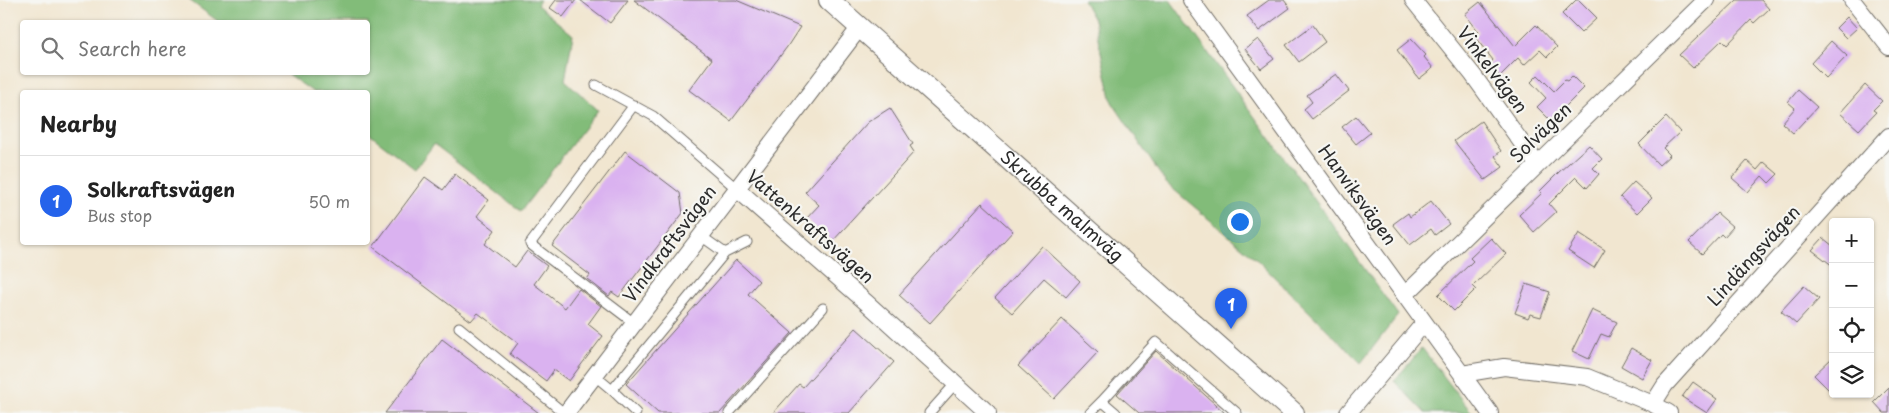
<!DOCTYPE html>
<meta charset="utf-8">
<style>
:root{--surface:#fff;--page:#f2f2f2;--text:#222;--muted:#767676;--line:#e0e0e0;--accent:#2563eb}
body{margin:0;font-family:"Playpen Sans",sans-serif;background:var(--page);color:var(--text)}
.controls{position:absolute;right:15px;bottom:15px;display:grid;overflow:hidden;border-radius:5px;box-shadow:0 1px 4px #0004}
.controls button{width:45px;height:45px;display:grid;place-items:center;padding:0;border:0;border-bottom:1px solid var(--line);background:var(--surface);color:var(--text);font:25px sans-serif}
.you{position:absolute;left:1239px;top:221px;width:18px;height:18px;margin:-12px;border:4px solid #fff;border-radius:50%;background:#1a73e8;box-shadow:0 0 0 8px #1a73e833}
.badge{display:grid;place-items:center;width:32px;height:32px;border-radius:50%;background:var(--accent);color:#fff;font-size:16px;font-weight:700}
.pin{position:absolute;translate:-50% -41px;filter:drop-shadow(0 1px 2px #0008)}
.pin::after{content:'';position:absolute;top:26px;width:18px;height:15px;background:inherit;clip-path:polygon(0 0,100% 0,50% 100%)}
.list{margin:0;padding:0;list-style:none}
h2{display:flex;justify-content:space-between;align-items:center;height:65px;margin:0;padding:0 20px;font-size:21px}
h2 small{font-size:16px;font-weight:400;color:var(--muted)}
.list li{display:grid;grid-template-columns:32px 1fr auto;gap:15px;align-items:center;box-sizing:border-box;height:90px;padding:0 20px;border-top:1px solid var(--line)}
.list b{display:block;font-size:19px;white-space:nowrap}
.list p{margin:0;font-size:16px;white-space:nowrap;color:var(--muted)}
.list em{font-size:16px;font-style:normal;color:var(--muted)}
.icon{flex:none;width:28px;height:28px;fill:none;stroke:currentColor;stroke-width:2;stroke-linecap:round;stroke-linejoin:round}
.map{position:relative;flex:none;width:1889px;height:413px;overflow:hidden}
.search{position:absolute;background:var(--surface);box-shadow:0 1px 4px #0004;left:20px;top:20px;width:350px;height:55px;display:flex;align-items:center;gap:12px;box-sizing:border-box;padding:0 18px;border-radius:5px;color:var(--muted);font-size:19px}
.panel{position:absolute;background:var(--surface);box-shadow:0 1px 4px #0004;left:20px;top:90px;width:350px;height:155px;border-radius:5px}
.map>svg:first-child{display:block}
.forest{fill:#82bc79;stroke:#567452}
.building{fill:#dab2f0}
.lines{fill:none;stroke-linecap:round;stroke-linejoin:round}
.service-casing{stroke:#706c65;stroke-width:11}
.minor-casing{stroke:#706c65;stroke-width:18}
.tertiary-casing{stroke:#706c65;stroke-width:22}
.service{stroke:#fff;stroke-width:9}
.minor{stroke:#fff;stroke-width:16}
.tertiary{stroke:#fff;stroke-width:20}
.labels{text-anchor:middle;stroke-width:4.5;stroke-linejoin:round;paint-order:stroke}
.street-label{font-size:18px;fill:#2b2b2b;stroke:#f6f6f2}
</style>
<div class="map">
<svg width="1889" height="413" viewBox="0 0 1889 413">
<rect width="100%" height="100%" fill="#f6f6f2"/>
<filter id="ink" filterUnits="userSpaceOnUse"><feTurbulence type="fractalNoise" baseFrequency=".02" numOctaves="2"/><feDisplacementMap in="SourceGraphic" scale="10" xChannelSelector="R" yChannelSelector="G"/><feConvolveMatrix kernelMatrix="1 2 1 2 8 2 1 2 1" color-interpolation-filters="sRGB"/></filter>
<filter id="wash" filterUnits="userSpaceOnUse"><feTurbulence type="fractalNoise" baseFrequency=".0096" numOctaves="4" result="noise"/><feDisplacementMap in="SourceGraphic" scale="20" xChannelSelector="R" yChannelSelector="G"/><feGaussianBlur stdDeviation="1.12" result="paint"/><feColorMatrix in="noise" values="0 0 0 0 0 0 0 0 0 0 0 0 0 0 0 0 0 1.4 0 .05"/><feComposite in="paint" operator="in"/></filter>
<g filter="url(#wash)">
<rect width="100%" height="100%" fill="#f1e6d0"/>
<path class="forest" d="M189 0H540L537 5 573 35 565 80 598 110 521 211 434 144 415 169 368 133V92H313L286 73 368 72V22H219Z
M1083 0H1170L1398 315 1361 363 1255 258 1166 183 1112 102 1094 20Z
M1422 348 1472 413H1425L1394 381Z"/>
<g id="blocks">
<path class="building" d="M556 0H576L563 17 550 8Z
M580 0H628L610 23Z
M634 0H736L800 27 787 47 731 121 689 90 712 59Z
M1269 0H1284L1290 8 1259 31 1247 16Z
M1576 0H1579L1597 18 1581 33 1562 14Z
M1737 0H1761L1769 9 1754 23 1751 20 1727 45 1722 40 1693 68 1679 55Z
M1480 2 1515 46 1536 25 1557 47 1547 57 1540 50 1524 65 1518 58 1500 76 1489 65 1493 60 1474 36 1479 32 1465 14Z
M1847 17 1857 28 1846 38 1836 28Z
M1313 25 1325 42 1299 62 1286 45Z
M1258 39 1274 59 1261 69 1245 49Z
M1411 39 1426 55 1424 57 1433 68 1419 79 1397 50Z
M1831 41 1847 56 1826 78 1811 63Z
M1336 74 1349 91 1312 119 1304 109 1312 102 1307 95Z
M1538 75 1554 91 1565 80 1567 81 1572 76 1584 88 1551 121 1537 107 1546 98 1531 82Z
M1865 85 1882 101 1873 110 1876 112 1859 130 1840 113Z
M1798 90 1817 107 1793 133 1782 123 1795 108 1788 102Z
M890 108 913 144 910 146 914 152 832 242 806 219 819 205 805 192 868 122Z
M1356 116 1370 133 1356 144 1342 127Z
M1666 117 1680 132 1663 148 1670 155 1659 165 1639 144Z
M1481 121 1501 151 1495 156 1503 167 1485 180 1454 141Z
M1589 145 1602 159 1593 168 1599 174 1587 188 1576 177 1549 204 1556 212 1534 232 1519 215 1542 193 1540 191 1559 172Z
M625 151 680 193 683 213 619 297 612 292 609 296 587 279 590 275 552 246Z
M1747 161 1757 170 1764 162 1778 174 1769 183 1762 176 1748 192 1732 178Z
M455 174 489 200 477 216 495 230 485 244 515 267 527 251 547 266 534 284 565 308 579 289 601 306 588 324 603 336 569 381 554 370 546 381 510 354 518 343 478 313 471 321 373 247 425 177 443 190Z
M1634 182 1652 198 1637 213 1620 197Z
M1431 201 1449 224 1435 235 1431 229 1410 245 1393 224 1408 213 1410 217Z
M982 203 1013 231 930 323 899 295Z
M1717 213 1733 227 1724 237 1721 234 1702 254 1689 242Z
M1579 233 1605 250 1594 268 1568 251Z
M1491 238 1506 254 1473 286 1476 289 1454 311 1438 295 1473 261 1470 258Z
M1823 238 1833 246V266L1812 250Z
M1042 246 1080 281 1066 297 1044 278 1012 313 995 298Z
M736 260 759 281 748 294 792 333 720 413H658L626 384Z
M1526 284 1550 292 1541 317 1530 314 1528 318 1515 313Z
M1804 286 1819 299 1796 324 1781 311Z
M1592 310 1617 322 1609 337 1601 334 1589 359 1572 351Z
M1062 319 1098 352 1054 399 1018 366Z
M856 328 894 362 849 413H773L799 384 803 387Z
M442 339 539 413H385Z
M1631 348 1652 360 1642 378 1621 366Z
M1156 351 1225 413H1139L1117 394Z
M1833 357V394L1814 375Z
M1693 382 1717 399 1707 413 1682 397Z
M1889 387V413H1884L1874 402Z"/>
</g>
</g>
<g filter="url(#ink)">
<use href="#blocks" fill-opacity="0" stroke="#706c65" stroke-width="1"/>
<g class="lines">
<defs>
<path id="service" d="M596 85 653 116 737 189
M634 105 530 244 634 323
M725 253 747 242
M459 327 564 413
M594 375 612 390 725 253 701 236
M612 390 636 413
M729 413 823 308
M929 413 955 384
M1090 413 1102 401
M1116 413 1102 401 1156 342 1237 413"/>
<path id="minor" d="M1191 0 1490 413
M1413 0 1473 75 1537 164
M1852 0 1889 47
M737 189 867 303 988 413
M1405 295 1706 0
M1462 374 1504 367 1587 377 1653 404 1669 413
M1653 404 1665 385 1889 136
M566 413 860 27
M1348 413 1424 323"/>
<g id="tertiary">
<path id="s1" d="M829 0 1294 413"/>
</g>
</defs>
<use href="#service" class="service-casing"/>
<use href="#minor" class="minor-casing"/>
<use href="#tertiary" class="tertiary-casing"/>
<use href="#service" class="service"/>
<use href="#minor" class="minor"/>
<use href="#tertiary" class="tertiary"/>
</g>
</g>
<g class="labels">
<g class="street-label">
<text transform="translate(1492 70) rotate(53)" y="6">Vinkelvägen</text>
<text transform="translate(1541 133) rotate(-44)" y="6">Solvägen</text>
<text transform="translate(1357 195) rotate(54)" y="6">Hanviksvägen</text>
<text dy="6" stroke="none"><textPath href="#s1" startOffset="311">Skrubba malmväg</textPath></text>
<text transform="translate(810 227) rotate(41)" y="6">Vattenkraftsvägen</text>
<text transform="translate(670 244) rotate(-53)" y="6">Vindkraftsvägen</text>
<text transform="translate(1754 256) rotate(-48)" y="6">Lindängsvägen</text>
</g>
</g>
</svg>
<div class="controls">
<button>+</button>
<button>−</button>
<button><svg class="icon" aria-label="locate" viewBox="0 0 24 24"><circle cx="12" cy="12" r="6"/><path d="M12 2v4M12 18v4M2 12h4M18 12h4"/></svg></button>
<button><svg class="icon" aria-label="layers" viewBox="0 0 24 24"><path d="M12 4l9 5-9 5-9-5zM3 14l9 5 9-5"/></svg></button>
</div>
<div class="you"></div>
<div class="pin badge" style="left:1231px;top:329px">1</div>
<div class="search"><svg class="icon" aria-label="search" viewBox="0 0 24 24"><circle cx="10" cy="10" r="6"/><path d="M15 15l6 6"/></svg>Search here</div>
<section class="panel">
<h2>Nearby<small></small></h2>
<ul class="list">
<li><span class="badge">1</span><div><b>Solkraftsvägen</b><p>Bus stop</p></div><em>50 m</em></li>
</ul>
</section>
</div>
